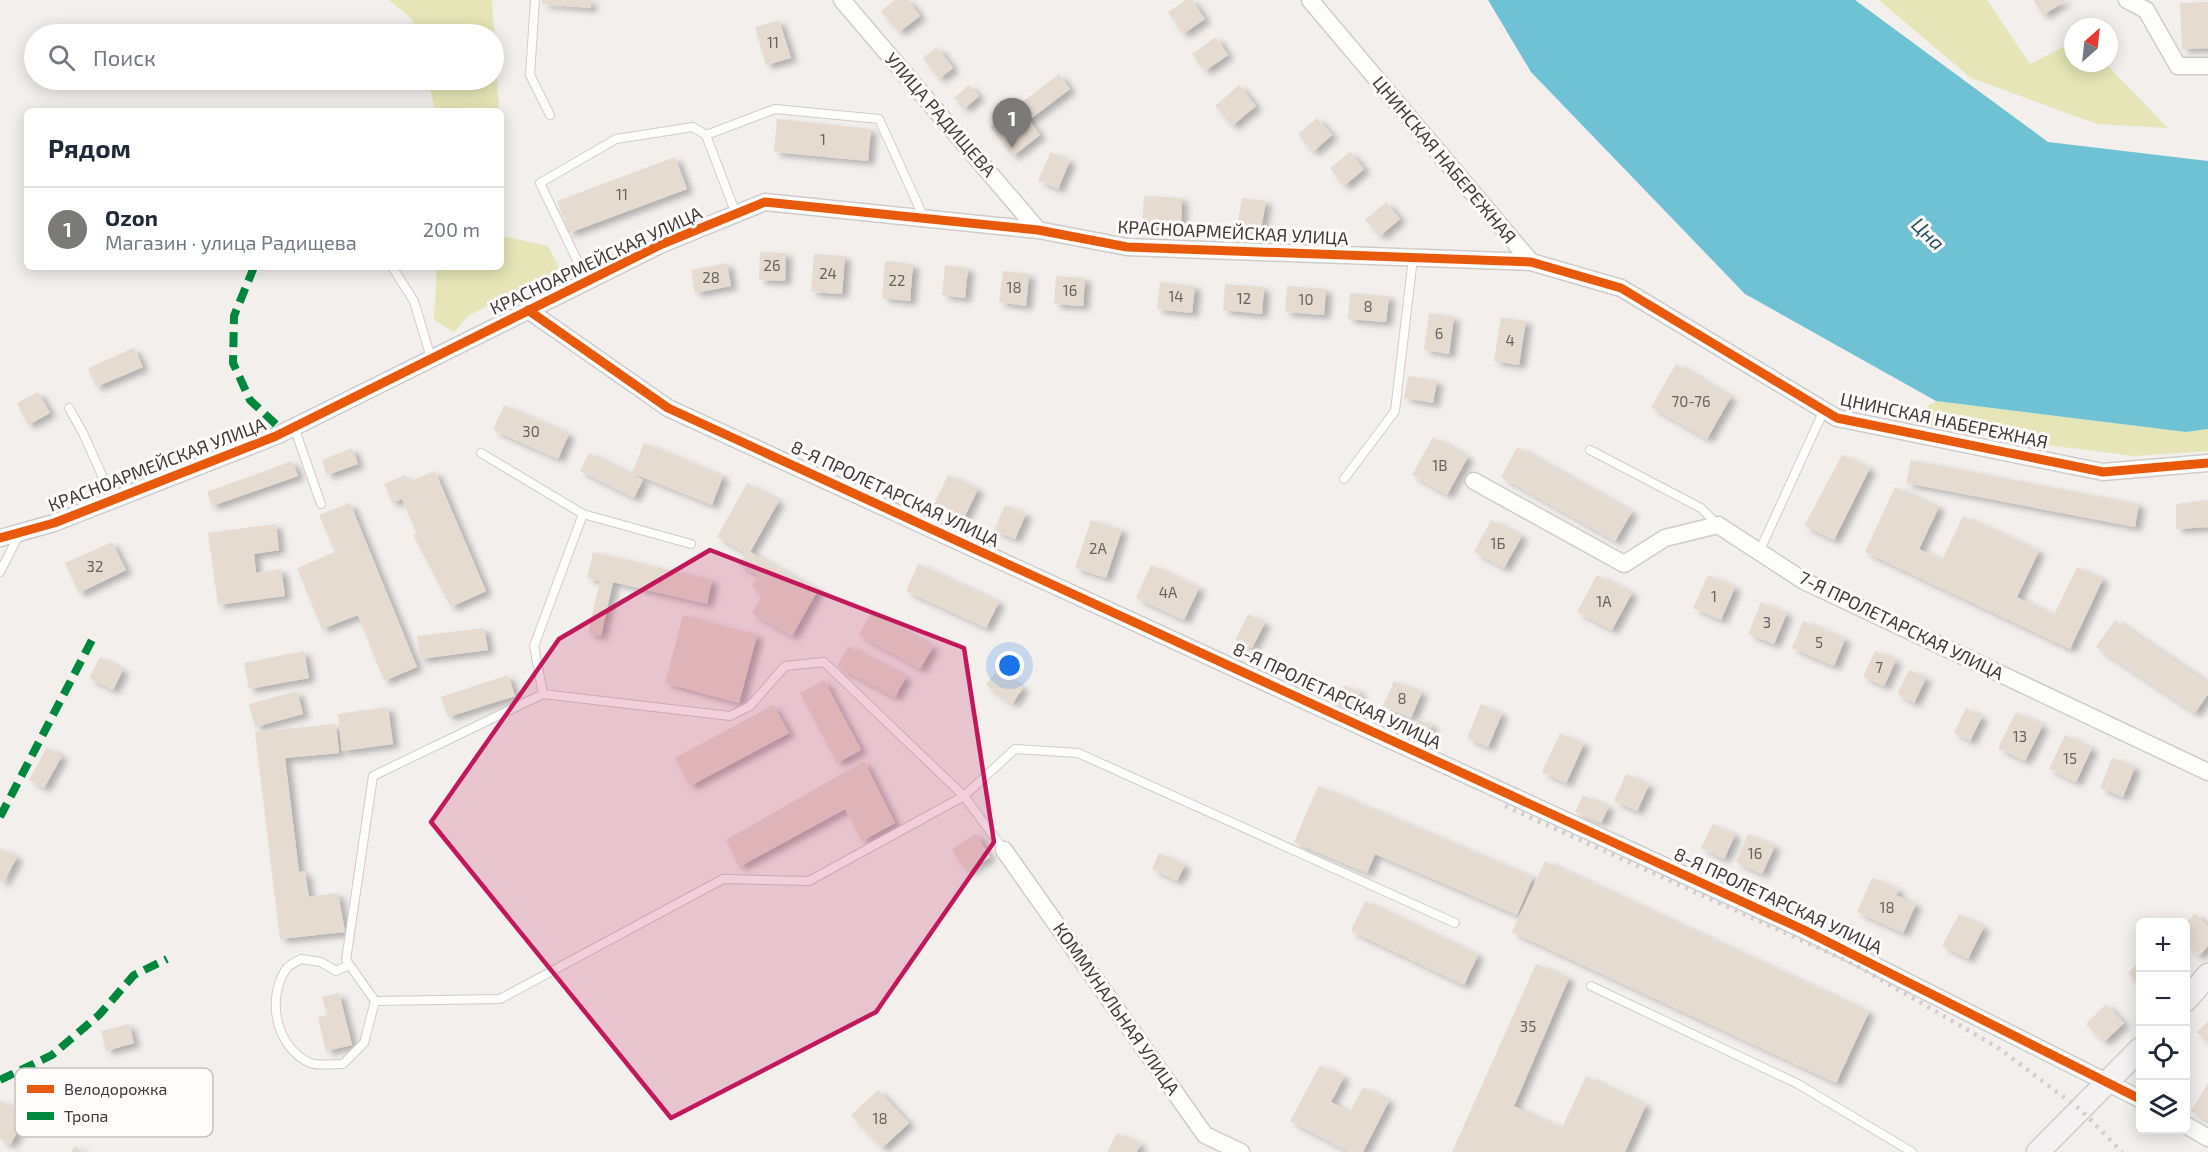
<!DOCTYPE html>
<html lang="ru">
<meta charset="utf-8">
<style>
:root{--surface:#fff;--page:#f2f2f3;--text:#1f2937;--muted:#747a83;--line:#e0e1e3;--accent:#7c7a79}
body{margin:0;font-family:"Exo 2",sans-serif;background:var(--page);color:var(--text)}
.controls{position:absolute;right:18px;bottom:18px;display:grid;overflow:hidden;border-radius:9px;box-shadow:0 3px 15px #0003}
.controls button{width:54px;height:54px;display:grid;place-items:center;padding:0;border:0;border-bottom:2px solid var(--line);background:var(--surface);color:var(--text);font:30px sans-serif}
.compass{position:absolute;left:2064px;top:18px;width:54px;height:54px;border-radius:50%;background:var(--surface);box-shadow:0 3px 15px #0003;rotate:27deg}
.you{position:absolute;left:1010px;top:666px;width:21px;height:21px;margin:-15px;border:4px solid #fff;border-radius:50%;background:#1a73e8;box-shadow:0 0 0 9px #1a73e833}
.badge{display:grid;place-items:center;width:39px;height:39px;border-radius:50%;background:var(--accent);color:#fff;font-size:20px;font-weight:700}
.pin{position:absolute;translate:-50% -50px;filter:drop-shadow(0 2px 3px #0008)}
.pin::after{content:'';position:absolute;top:32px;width:21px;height:18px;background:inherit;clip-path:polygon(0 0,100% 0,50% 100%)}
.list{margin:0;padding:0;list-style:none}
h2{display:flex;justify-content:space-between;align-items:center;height:78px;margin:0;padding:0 24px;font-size:26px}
h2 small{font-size:20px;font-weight:400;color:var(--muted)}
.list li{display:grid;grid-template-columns:39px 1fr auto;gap:18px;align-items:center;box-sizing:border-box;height:84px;padding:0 24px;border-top:2px solid var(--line)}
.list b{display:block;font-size:22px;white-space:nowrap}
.list p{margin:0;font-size:20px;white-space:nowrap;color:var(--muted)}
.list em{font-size:20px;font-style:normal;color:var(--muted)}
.icon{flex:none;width:33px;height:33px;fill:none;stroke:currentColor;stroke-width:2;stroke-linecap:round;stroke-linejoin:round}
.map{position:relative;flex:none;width:2208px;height:1152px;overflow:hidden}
.search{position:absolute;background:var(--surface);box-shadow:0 3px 15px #0003;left:24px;top:24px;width:480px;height:66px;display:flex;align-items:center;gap:15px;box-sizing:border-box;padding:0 21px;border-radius:33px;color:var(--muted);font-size:22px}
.panel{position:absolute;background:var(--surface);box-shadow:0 3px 15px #0003;left:24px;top:108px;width:480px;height:162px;border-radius:9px}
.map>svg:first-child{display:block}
.green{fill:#e5e5b7}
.water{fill:#6ec2d4}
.building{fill:#e6dbd0;filter:url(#shadow)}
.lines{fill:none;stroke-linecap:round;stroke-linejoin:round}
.service-casing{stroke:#ceccca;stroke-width:10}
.minor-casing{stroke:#ceccca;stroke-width:19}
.secondary-casing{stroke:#ceccca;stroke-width:25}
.service{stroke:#fdfdfc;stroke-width:8}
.minor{stroke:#fdfdfc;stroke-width:16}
.secondary{stroke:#f4f1f2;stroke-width:22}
.rail{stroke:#cfcece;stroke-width:4.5;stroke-dasharray:3 6;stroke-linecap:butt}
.quiet{stroke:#00873e;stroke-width:8;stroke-dasharray:15 8;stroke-linecap:butt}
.cycleway-casing{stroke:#fffcfb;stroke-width:13}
.cycleway{stroke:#e8590c;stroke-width:9}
.marked{fill:#c2185b;fill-opacity:0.2;stroke:#c2185b;stroke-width:4.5;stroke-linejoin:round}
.labels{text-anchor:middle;stroke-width:6;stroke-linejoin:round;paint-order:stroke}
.number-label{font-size:15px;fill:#676360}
.street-label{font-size:18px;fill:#3d3b3a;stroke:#fffcfb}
.water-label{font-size:20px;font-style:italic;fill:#1f505d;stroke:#fffcfb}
.key{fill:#fffcfb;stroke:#c5c2c1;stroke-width:1.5}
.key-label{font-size:16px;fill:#3d3b3a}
</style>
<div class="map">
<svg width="2208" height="1152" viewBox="0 0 2208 1152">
<defs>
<filter id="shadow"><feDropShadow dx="6" dy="4" stdDeviation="3" flood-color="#0004"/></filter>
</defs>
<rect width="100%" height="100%" fill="#f2efed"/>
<path class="green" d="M389 0H492L499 111H435L428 80H494V34H416L412 19Z
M1879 0H1987L2030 64 2073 42V63H2105L2168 128 2097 124 1971 78Z
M501 133 502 236 548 246 560 269 468 316 454 332 434 320 437 267H501Z
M1936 401 2186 432 2208 429V451L2134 456 2048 445 1983 429 1968 432 1924 425 1921 411Z"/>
<path class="water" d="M1488 0H1855L2048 142 2208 161V429L2186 432 1936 401 1745 294 1531 72Z"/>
<path class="building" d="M542 0H591V8L542 4Z
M895 0H908L920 16 899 32 881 11Z
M1186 0H1192L1205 19 1183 34 1168 12Z
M2033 0H2067L2043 15Z
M2208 2V48L2182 49 2180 3Z
M779 20 791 58 766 65 755 27Z
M1216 37 1228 55 1205 71 1192 54Z
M937 47 953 68 939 79 923 58Z
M1059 74 1070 89 1029 120 1040 135 1013 156 990 127Z
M969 85 979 96 964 109 954 98Z
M1239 85 1256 106 1232 126 1215 106Z
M1317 118 1332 135 1313 152 1298 134Z
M777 119 871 129 868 161 774 152Z
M1051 152 1070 161 1058 189 1038 180Z
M1350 152 1364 169 1344 186 1330 168Z
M675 157 687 189 569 233 557 201Z
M1144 196 1182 198 1181 229 1142 227Z
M1242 198 1266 201 1261 230 1237 226Z
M1386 202 1400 219 1380 236 1365 220Z
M760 252 786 253 785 281 759 280Z
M814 254 845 256 842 294 811 292Z
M885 261 913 264 910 301 882 298Z
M727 263 731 286 695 293 691 270Z
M945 265 968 268 965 298 942 295Z
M1003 271 1029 274 1026 306 999 302Z
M1056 276 1085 278 1083 306 1054 304Z
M1160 282 1195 286 1192 313 1157 309Z
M1225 284 1264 287 1262 314 1223 310Z
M1287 286 1326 289 1324 315 1285 312Z
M1350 293 1389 296 1386 322 1348 319Z
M1429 313 1454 317 1449 354 1424 350Z
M1501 317 1526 321 1519 365 1494 361Z
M134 348 143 367 96 387 88 368Z
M1676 364 1731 397 1707 439 1651 407Z
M1408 376 1437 381 1433 403 1404 398Z
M38 392 50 413 28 425 17 403Z
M504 405 569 434 558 459 493 430Z
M1433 437 1468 457 1447 495 1412 475Z
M644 443 723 476 712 505 632 473Z
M1517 447 1632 512 1615 541 1501 477Z
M352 448 358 464 327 475 322 460Z
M589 453 643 480 634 498 580 471Z
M1842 455 1870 468 1834 540 1804 526Z
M1911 460 2139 504 2135 527 1906 483Z
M292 461 298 476 212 506 207 492Z
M435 471 486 591 451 607 413 535 417 534 402 499 392 503 384 484 405 475 408 482Z
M948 475 978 489 964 518 934 504Z
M747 483 779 501 750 552 818 590 792 636 752 613 763 593 752 587 758 575 739 565 746 553 717 537Z
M1895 487 1939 507 1919 549 1942 560 1963 516 2039 551 2017 597 2054 615 2077 567 2103 579 2070 649 1865 552Z
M2208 500V527L2176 529V504Z
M350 503 417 667 384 681 358 615 322 629 297 568 335 552 319 515Z
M1005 505 1026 514 1015 539 994 530Z
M1091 520 1122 530 1106 578 1075 568Z
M1491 520 1522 536 1504 568 1474 552Z
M276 524 279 550 254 554 256 573 281 569 285 596 218 605 208 533Z
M112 542 126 570 79 593 65 563Z
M593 552 712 580 707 604 613 582 601 636 588 633 600 581 587 578Z
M918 564 999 602 986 628 906 591Z
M1151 565 1199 588 1184 620 1136 598Z
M1597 575 1632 593 1612 630 1577 612Z
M1708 575 1735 587 1721 620 1693 608Z
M1761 602 1787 613 1774 644 1748 634Z
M871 613 933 647 920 669 859 635Z
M1248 614 1265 623 1252 648 1235 640Z
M683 615 757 635 739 703 665 683Z
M2115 620 2208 683V694L2195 713 2096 647Z
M1803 621 1845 639 1834 666 1792 648Z
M484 628 488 650 420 659 417 636Z
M848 646 906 677 895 697 837 667Z
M304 651 309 678 249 689 244 663Z
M1875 651 1896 660 1884 686 1863 677Z
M100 657 123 670 113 690 89 678Z
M997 670 1023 688 1012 704 986 685Z
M1909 670 1926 678 1914 703 1897 694Z
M508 675 515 696 448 717 441 697Z
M824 680 861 750 837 763 800 693Z
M1394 681 1422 692 1411 718 1383 706Z
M1344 685 1360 692 1352 710 1336 703Z
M297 691 303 714 255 727 249 704Z
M1481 704 1502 714 1488 747 1467 738Z
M773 705 789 733 690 786 675 758Z
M388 707 393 744 342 751 338 714Z
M1966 708 1982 717 1970 741 1954 733Z
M2016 712 2043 725 2025 761 1998 748Z
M1417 719 1432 725 1425 740 1410 733Z
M336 724 339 753 285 758 299 872 305 871 309 897 338 893 345 932 280 939 255 732Z
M1560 733 1584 744 1566 783 1542 772Z
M2065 735 2092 748 2076 782 2049 769Z
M47 747 62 756 44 788 29 780Z
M2112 758 2135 767 2123 797 2100 788Z
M864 761 895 823 862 841 845 809 739 867 726 840Z
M1626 774 1649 785 1637 811 1614 801Z
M1318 786 1533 877 1517 915 1375 854 1367 873 1294 842Z
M1583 795 1609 807 1601 823 1575 812Z
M1713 824 1735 835 1724 859 1701 848Z
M976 834 990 857 967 872 952 849Z
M1748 834 1775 846 1762 874 1736 862Z
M0 848 17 857 3 883 0 881Z
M1159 853 1185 865 1177 881 1152 869Z
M1545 861 1869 1012 1836 1083 1512 932Z
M1872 878 1899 890 1896 895 1916 904 1903 933 1857 912Z
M1365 901 1478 955 1464 985 1351 931Z
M2195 913 2208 926V946L2198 957 2186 944V923Z
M1959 914 1984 927 1968 959 1942 946Z
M2140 961V986L2128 973Z
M1536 964 1569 978 1514 1106 1562 1128 1586 1076 1646 1105 1625 1152H1452Z
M339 993 352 1045 326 1051 318 1017 327 1015 322 997Z
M2106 1004 2124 1023 2104 1042 2086 1024Z
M2208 1021V1043L2197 1032Z
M129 1024 134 1043 106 1051 101 1031Z
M1320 1065 1344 1077 1331 1102 1350 1112 1363 1087 1389 1101 1363 1152H1349L1290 1121Z
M2208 1083V1121L2191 1111Z
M878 1090 909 1123 882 1148 851 1115Z
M0 1100 27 1115 10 1145 0 1139Z
M1117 1133 1141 1144 1137 1152H1107Z
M75 1146 84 1152H71Z"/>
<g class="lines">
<defs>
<path id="service" d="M535 0 530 75 550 115
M706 135 775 109 879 119 924 218
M392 267 414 301 431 358
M587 281 540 183 616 139 693 127 706 135 736 214
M69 408 83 433 113 500
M294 427 321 504
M1590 450 1701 508 1718 525
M481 453 583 514
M1344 479 1395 411 1413 258
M1760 550 1824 410
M0 572 20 533
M543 694 373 776 346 960 375 1001 500 999 723 879 809 881 964 796 824 662 785 666 750 706 730 716 543 694 534 646 583 514 691 544
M1004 850 964 796 1015 749 1078 753 1455 923
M349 965 336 971 321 962 301 959C296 962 289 965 286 969 266 1000 276 1047 310 1063 318 1066 333 1064 343 1064L364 1043 375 1001
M1591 986 1798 1084 1912 1152"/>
<path id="minor" d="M842 0 1038 230
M1310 0 1531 262
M2127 0 2146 10 2178 66H2208
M528 310 668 408 1804 930 2140 1099
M1474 481 1624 564 1665 538 1718 525 1804 581 2208 772
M0 538 54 523 276 436 662 244 765 202 1038 230 1127 247 1531 262 1621 288 1837 418 2103 472 2208 463
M1004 850 1205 1135 1241 1152
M2186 1125 2208 1138"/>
<path id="secondary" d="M2186 1000 2208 975
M2038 1152 2140 1049"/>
</defs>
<use href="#service" class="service-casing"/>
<use href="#minor" class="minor-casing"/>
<use href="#secondary" class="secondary-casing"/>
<use href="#service" class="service"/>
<use href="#minor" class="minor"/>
<use href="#secondary" class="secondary"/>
<path class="rail" d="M1505 806 1854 964 1997 1047 2081 1110 2122 1152"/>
<path class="quiet" d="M254 267 234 316 233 363 250 400 284 432
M0 817 93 638
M0 1080 52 1055 99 1015 134 975 167 959"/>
<defs>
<path id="cycleway" d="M528 310 668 408 1804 930 2140 1099
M0 538 54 523 276 436 662 244 765 202 1038 230 1127 247 1531 262 1621 288 1837 418 2103 472 2208 463"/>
</defs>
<use href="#cycleway" class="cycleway-casing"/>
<use href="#cycleway" class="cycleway"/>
</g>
<path class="marked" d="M710 550 964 648 994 842 876 1012 671 1118 431 822 559 639Z"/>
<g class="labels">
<g class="number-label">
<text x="773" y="48">11</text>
<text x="823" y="145">1</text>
<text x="622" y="200">11</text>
<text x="772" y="271">26</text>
<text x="828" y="279">24</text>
<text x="711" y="283">28</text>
<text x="897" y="286">22</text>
<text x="1014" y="293">18</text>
<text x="1070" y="296">16</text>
<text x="1176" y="302">14</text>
<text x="1244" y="304">12</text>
<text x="1306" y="305">10</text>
<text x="1368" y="312">8</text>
<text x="1439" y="339">6</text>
<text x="1510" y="346">4</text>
<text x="1691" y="407">70-76</text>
<text x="531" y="437">30</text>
<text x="1440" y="471">1В</text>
<text x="1498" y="549">1Б</text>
<text x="1098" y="554">2А</text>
<text x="95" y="572">32</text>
<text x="1168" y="598">4А</text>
<text x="1714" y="602">1</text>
<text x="1604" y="607">1А</text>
<text x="1767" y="628">3</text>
<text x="1819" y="648">5</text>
<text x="1879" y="673">7</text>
<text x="1402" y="704">8</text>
<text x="2020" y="742">13</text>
<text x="2070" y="764">15</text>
<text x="1755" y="859">16</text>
<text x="1887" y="913">18</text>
<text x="1528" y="1032">35</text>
<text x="880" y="1124">18</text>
</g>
<g class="street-label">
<text transform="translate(940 115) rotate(49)" y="6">УЛИЦА РАДИЩЕВА</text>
<text transform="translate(1444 160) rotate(50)" y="6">ЦНИНСКАЯ НАБЕРЕЖНАЯ</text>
<text transform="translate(1233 233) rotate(3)" y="6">КРАСНОАРМЕЙСКАЯ УЛИЦА</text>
<text transform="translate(596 261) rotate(-25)" y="6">КРАСНОАРМЕЙСКАЯ УЛИЦА</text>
<text transform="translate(1944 421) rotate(12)" y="6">ЦНИНСКАЯ НАБЕРЕЖНАЯ</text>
<text transform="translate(157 465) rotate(-21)" y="6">КРАСНОАРМЕЙСКАЯ УЛИЦА</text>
<text transform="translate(895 494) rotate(25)" y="6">8-Я ПРОЛЕТАРСКАЯ УЛИЦА</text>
<text transform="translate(1901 626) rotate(26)" y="6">7-Я ПРОЛЕТАРСКАЯ УЛИЦА</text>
<text transform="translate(1337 696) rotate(25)" y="6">8-Я ПРОЛЕТАРСКАЯ УЛИЦА</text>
<text transform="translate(1778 901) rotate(25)" y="6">8-Я ПРОЛЕТАРСКАЯ УЛИЦА</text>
<text transform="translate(1116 1009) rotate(55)" y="6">КОММУНАЛЬНАЯ УЛИЦА</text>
</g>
<g class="water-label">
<text transform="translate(1928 234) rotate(44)" y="7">Цна</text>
</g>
</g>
<rect x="15" y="1068" width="198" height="69" rx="9" class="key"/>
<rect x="27" y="1085" width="27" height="8" fill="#e8590c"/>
<rect x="27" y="1112" width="27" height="8" fill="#00873e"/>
<g class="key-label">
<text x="64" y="1095">Велодорожка</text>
<text x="64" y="1122">Тропа</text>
</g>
</svg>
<div class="controls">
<button>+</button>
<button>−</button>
<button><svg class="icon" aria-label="locate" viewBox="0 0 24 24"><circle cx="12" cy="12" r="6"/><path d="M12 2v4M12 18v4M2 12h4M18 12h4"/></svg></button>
<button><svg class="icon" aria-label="layers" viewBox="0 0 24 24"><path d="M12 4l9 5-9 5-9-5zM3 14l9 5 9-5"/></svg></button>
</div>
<svg class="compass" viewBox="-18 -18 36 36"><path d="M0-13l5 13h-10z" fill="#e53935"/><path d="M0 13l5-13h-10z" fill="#747a83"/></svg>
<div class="you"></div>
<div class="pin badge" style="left:1012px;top:148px">1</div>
<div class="search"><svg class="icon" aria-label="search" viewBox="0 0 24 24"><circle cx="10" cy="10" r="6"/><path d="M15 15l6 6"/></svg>Поиск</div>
<section class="panel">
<h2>Рядом<small></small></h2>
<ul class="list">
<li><span class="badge">1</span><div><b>Ozon</b><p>Магазин · улица Радищева</p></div><em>200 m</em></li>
</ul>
</section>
</div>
